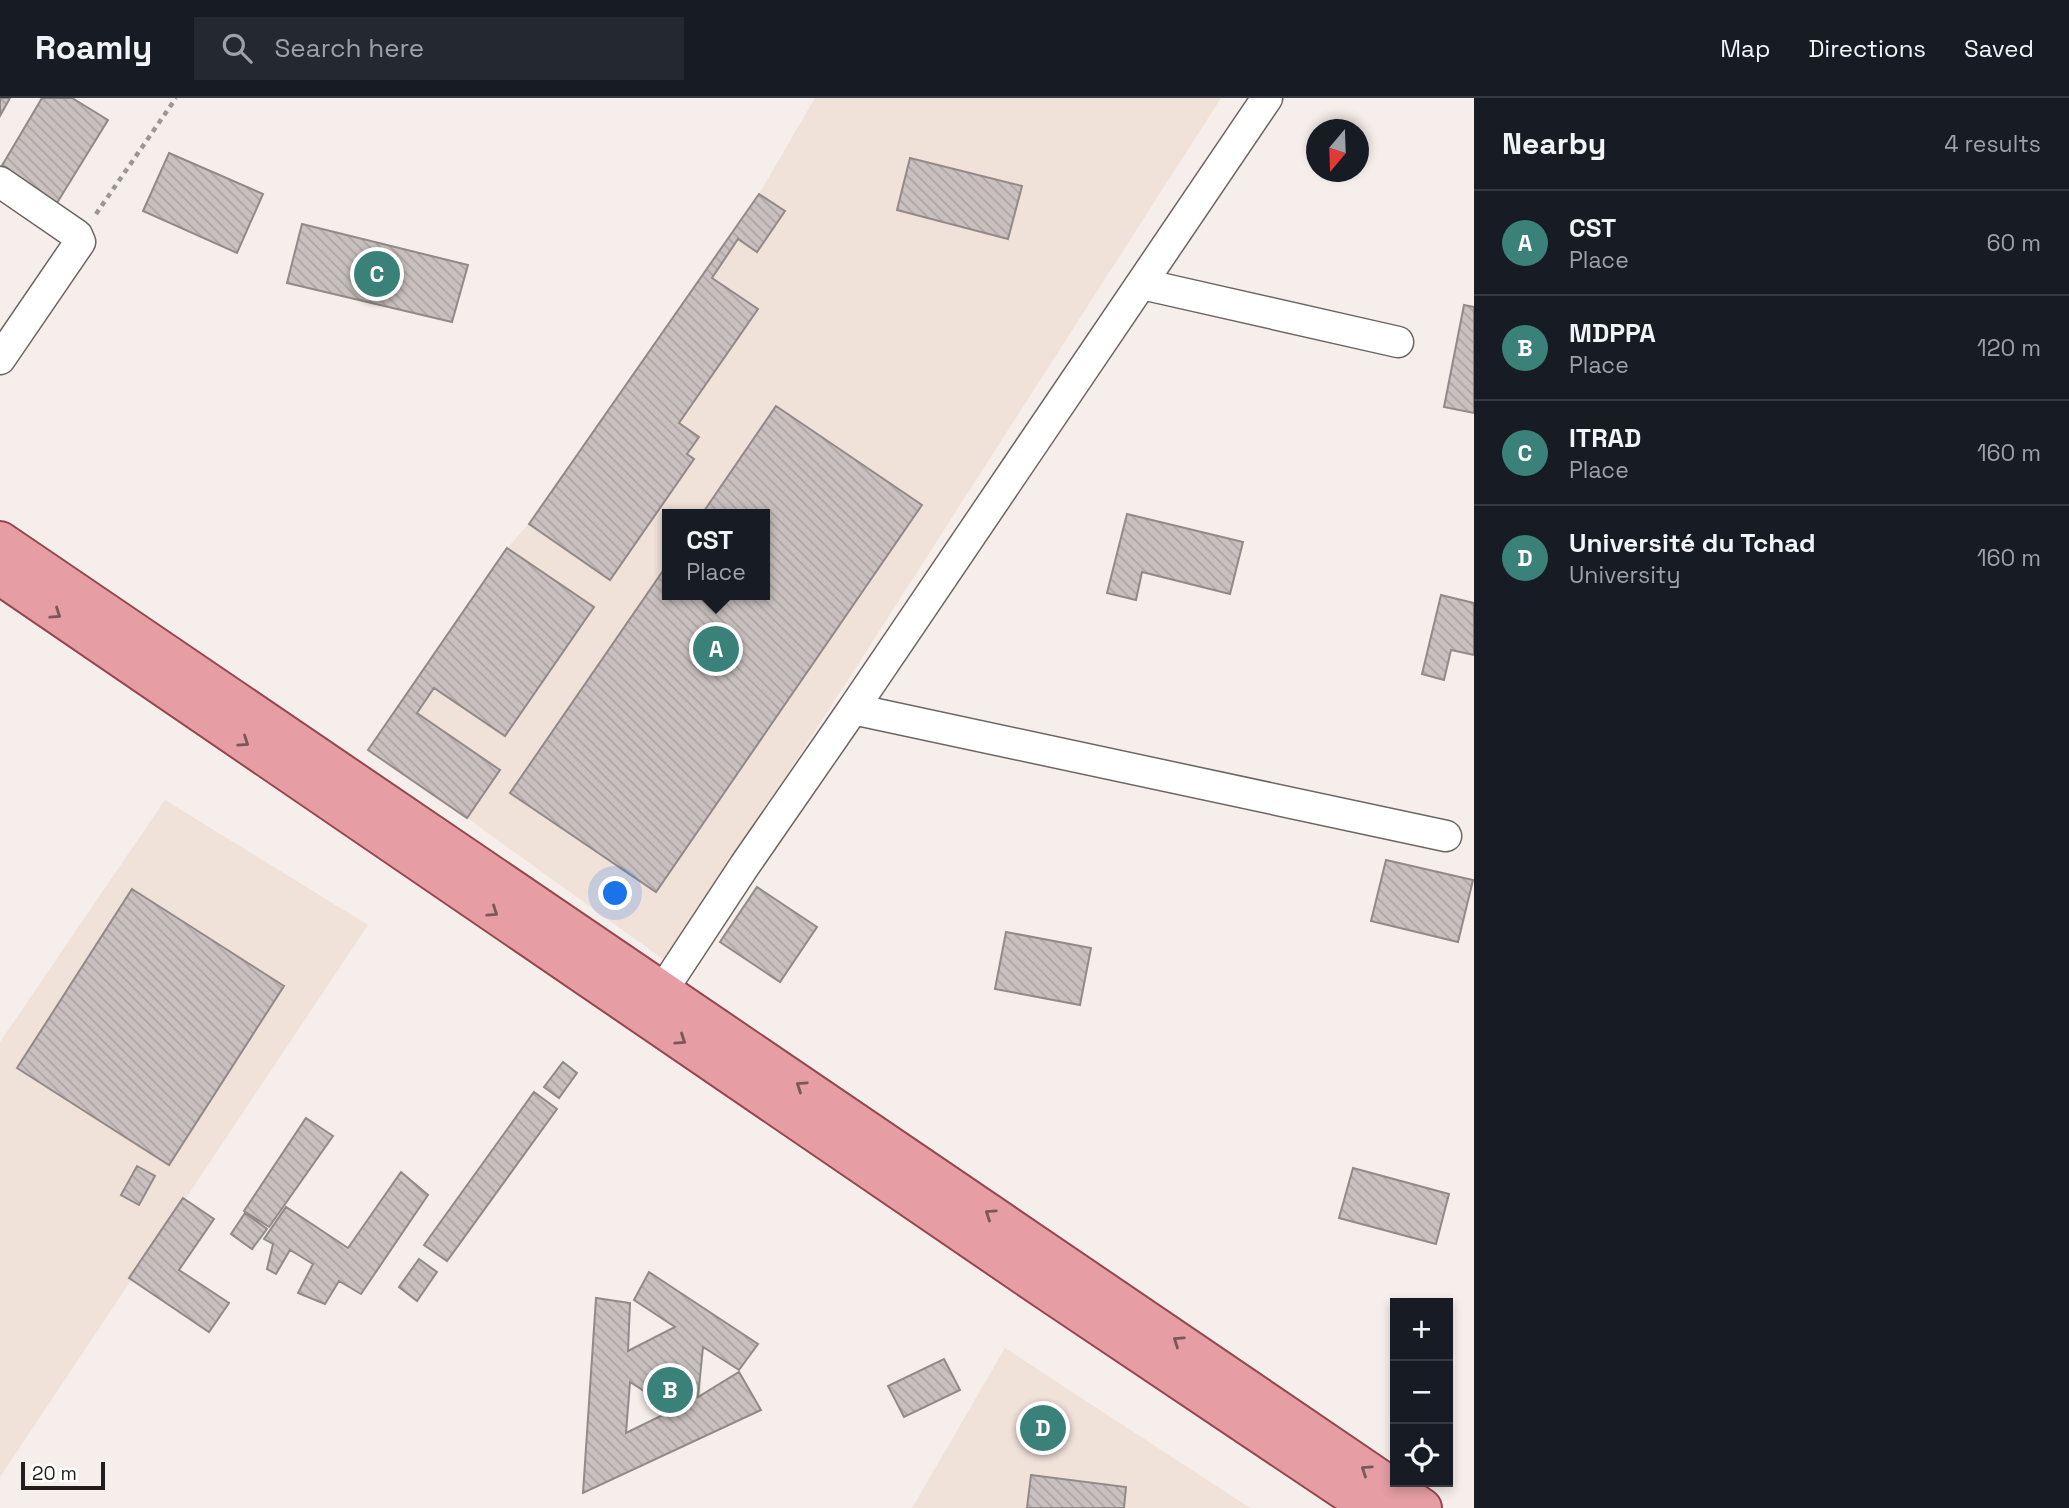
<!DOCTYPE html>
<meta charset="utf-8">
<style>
:root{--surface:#171b24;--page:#242831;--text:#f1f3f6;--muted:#9ea1a6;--line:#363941;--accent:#3a8179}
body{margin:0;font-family:"Space Grotesk",sans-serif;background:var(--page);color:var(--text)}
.controls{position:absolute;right:21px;bottom:21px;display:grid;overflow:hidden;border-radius:0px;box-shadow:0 4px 10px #0003}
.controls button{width:63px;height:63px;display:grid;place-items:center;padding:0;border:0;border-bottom:2px solid var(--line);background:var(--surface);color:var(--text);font:35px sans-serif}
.compass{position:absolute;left:1306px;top:21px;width:63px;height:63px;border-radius:50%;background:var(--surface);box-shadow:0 4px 10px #0003;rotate:199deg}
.scale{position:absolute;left:21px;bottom:18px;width:84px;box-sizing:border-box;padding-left:7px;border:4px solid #211e1d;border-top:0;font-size:19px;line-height:24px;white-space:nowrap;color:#211e1d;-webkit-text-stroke:5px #fff;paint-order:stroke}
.you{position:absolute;left:616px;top:796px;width:24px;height:24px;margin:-18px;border:5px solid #fff;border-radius:50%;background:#1a73e8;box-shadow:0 0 0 10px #1a73e833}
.badge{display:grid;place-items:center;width:46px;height:46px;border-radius:50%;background:var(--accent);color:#fff;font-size:23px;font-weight:700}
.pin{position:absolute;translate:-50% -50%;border:4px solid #fff;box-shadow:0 2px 7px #0006}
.popup{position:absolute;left:662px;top:411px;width:108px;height:91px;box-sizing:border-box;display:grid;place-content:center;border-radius:0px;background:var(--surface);filter:drop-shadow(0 2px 5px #0005);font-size:23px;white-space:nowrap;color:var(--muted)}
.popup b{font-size:26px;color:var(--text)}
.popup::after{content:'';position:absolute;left:50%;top:100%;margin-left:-14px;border:14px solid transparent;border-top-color:var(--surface)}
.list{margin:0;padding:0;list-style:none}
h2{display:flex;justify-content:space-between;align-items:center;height:91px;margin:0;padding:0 28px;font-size:30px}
h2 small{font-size:23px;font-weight:400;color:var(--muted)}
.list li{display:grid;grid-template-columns:46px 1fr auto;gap:21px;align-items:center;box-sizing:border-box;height:105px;padding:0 28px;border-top:2px solid var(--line)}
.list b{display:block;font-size:26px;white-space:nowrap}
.list p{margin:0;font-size:23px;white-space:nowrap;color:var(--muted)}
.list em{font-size:23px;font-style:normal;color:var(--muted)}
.icon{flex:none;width:38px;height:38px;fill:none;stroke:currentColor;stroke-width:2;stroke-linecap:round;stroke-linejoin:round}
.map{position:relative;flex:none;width:1474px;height:1410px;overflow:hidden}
header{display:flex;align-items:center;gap:42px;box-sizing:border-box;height:98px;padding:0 35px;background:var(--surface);border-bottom:2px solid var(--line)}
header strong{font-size:33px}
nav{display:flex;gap:38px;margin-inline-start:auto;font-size:24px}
.search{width:490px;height:63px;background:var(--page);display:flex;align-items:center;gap:18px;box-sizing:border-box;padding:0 24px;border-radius:0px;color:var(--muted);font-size:26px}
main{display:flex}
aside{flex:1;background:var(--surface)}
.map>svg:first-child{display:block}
.built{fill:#f0e1d9;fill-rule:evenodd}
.building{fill:url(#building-back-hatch);stroke:#928a88;stroke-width:2;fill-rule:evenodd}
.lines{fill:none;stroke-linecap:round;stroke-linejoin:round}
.minor-casing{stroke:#6c6562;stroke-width:33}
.major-casing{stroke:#96464e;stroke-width:42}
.path{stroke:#9c9694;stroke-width:4.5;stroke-dasharray:5 5;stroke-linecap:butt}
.minor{stroke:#fff;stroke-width:30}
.major{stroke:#e69da4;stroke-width:38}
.oneway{stroke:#7a575a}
</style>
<header>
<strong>Roamly</strong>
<div class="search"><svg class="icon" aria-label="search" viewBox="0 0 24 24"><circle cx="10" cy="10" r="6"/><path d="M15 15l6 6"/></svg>Search here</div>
<nav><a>Map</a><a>Directions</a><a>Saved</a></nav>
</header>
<main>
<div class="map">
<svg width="1474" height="1410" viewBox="0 0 1474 1410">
<defs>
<pattern id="building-back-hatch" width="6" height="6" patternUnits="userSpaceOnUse" patternTransform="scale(1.75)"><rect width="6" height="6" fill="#c9c0bf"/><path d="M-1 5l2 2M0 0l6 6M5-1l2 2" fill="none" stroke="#aca5a4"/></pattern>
</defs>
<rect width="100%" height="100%" fill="#f6eeea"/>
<path class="built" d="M815 0H1221L667 864 467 720 368 652 507 450 529 426 759 96ZM667 416H765V497H667Z
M165 702 368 827 0 1379V944Z
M1005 1250 1250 1410H912Z"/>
<path class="building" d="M0 0H10L0 18Z
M42 0H72L108 22 57 105 0 71Z
M169 55 263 96 237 155 143 113Z
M910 60 1022 88 1008 141 897 112Z
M759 96 785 113 757 154 738 141 712 180 758 211 679 325 699 339 687 356 694 361 610 482 529 426Z
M302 126 468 167 452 224 287 185Z
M1464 207 1474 209V315L1444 309Z
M776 308 922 407 656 794 510 695 667 467V497H765V416H702Z
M1127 416 1243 444 1230 496 1142 474 1136 502 1107 495Z
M507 450 594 509 505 638 434 590 417 615 500 672 467 720 368 652Z
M1441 497 1474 505V557L1451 552 1444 582 1422 576Z
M1386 762 1473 782 1458 844 1371 823Z
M757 789 817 829 780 884 720 844Z
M132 791 284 888 169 1067 17 970Z
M1006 834 1091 850 1080 907 995 891Z
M563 964 577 975 559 1000 544 989Z
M534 994 557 1011 447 1163 424 1147Z
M306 1020 333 1038 269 1129 244 1113Z
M137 1068 155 1078 139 1107 121 1097Z
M1353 1070 1449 1096 1436 1146 1339 1120Z
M401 1074 428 1097 361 1196 339 1183 325 1206 298 1195 313 1166 290 1152 276 1176 267 1171 273 1146 264 1141 286 1109 348 1150Z
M183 1100 214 1121 179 1172 229 1205 209 1234 129 1180Z
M245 1115 267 1131 252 1151 231 1136Z
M419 1161 437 1174 417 1203 399 1189Z
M649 1174 758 1246 739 1272 703 1249 698 1299 739 1274 761 1312 583 1395 596 1200 630 1205 628 1253 675 1229 634 1202ZM630 1284 673 1312 626 1335Z
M944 1261 960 1292 904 1319 888 1288Z
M1031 1377 1126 1389 1124 1410H1027Z"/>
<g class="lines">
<defs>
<path id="minor" d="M0 84 77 137 80 144 0 261
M1142 186 1398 244
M853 611 1267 0
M662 893 745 767 853 611 1446 738"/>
<path id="major" d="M0 443 1422 1410
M0 477 1046 1192 1371 1410"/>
</defs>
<use href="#minor" class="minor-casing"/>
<use href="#major" class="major-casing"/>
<path class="path" d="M96 116 176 0"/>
<use href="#minor" class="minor"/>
<use href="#major" class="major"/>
</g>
<defs><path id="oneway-chevron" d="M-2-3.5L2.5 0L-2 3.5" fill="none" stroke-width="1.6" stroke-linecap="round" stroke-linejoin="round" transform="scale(1.75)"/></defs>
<g class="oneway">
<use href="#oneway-chevron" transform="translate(56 516) rotate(34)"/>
<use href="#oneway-chevron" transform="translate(244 644) rotate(34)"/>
<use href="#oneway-chevron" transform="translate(493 814) rotate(34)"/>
<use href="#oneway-chevron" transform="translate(681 942) rotate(34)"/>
<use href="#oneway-chevron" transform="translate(801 988) rotate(-146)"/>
<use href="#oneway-chevron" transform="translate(990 1116) rotate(-146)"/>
<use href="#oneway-chevron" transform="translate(1178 1243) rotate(-146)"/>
<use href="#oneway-chevron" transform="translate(1366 1372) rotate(-146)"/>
</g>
</svg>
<div class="controls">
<button>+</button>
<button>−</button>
<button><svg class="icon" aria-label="locate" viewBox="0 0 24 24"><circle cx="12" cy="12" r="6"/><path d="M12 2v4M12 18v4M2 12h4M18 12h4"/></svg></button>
</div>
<svg class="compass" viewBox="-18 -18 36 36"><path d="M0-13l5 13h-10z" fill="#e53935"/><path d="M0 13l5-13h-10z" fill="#9ea1a6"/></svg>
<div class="scale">20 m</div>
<div class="you"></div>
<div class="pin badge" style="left:716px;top:551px">A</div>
<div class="popup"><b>CST</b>Place</div>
<div class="pin badge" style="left:670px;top:1292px">B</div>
<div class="pin badge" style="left:377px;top:176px">C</div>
<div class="pin badge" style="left:1043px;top:1330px">D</div>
</div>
<aside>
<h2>Nearby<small>4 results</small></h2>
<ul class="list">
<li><span class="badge">A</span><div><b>CST</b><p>Place</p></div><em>60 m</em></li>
<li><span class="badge">B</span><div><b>MDPPA</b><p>Place</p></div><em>120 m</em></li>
<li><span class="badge">C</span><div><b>ITRAD</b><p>Place</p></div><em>160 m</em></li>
<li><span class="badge">D</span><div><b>Université du Tchad</b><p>University</p></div><em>160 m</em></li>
</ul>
</aside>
</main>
